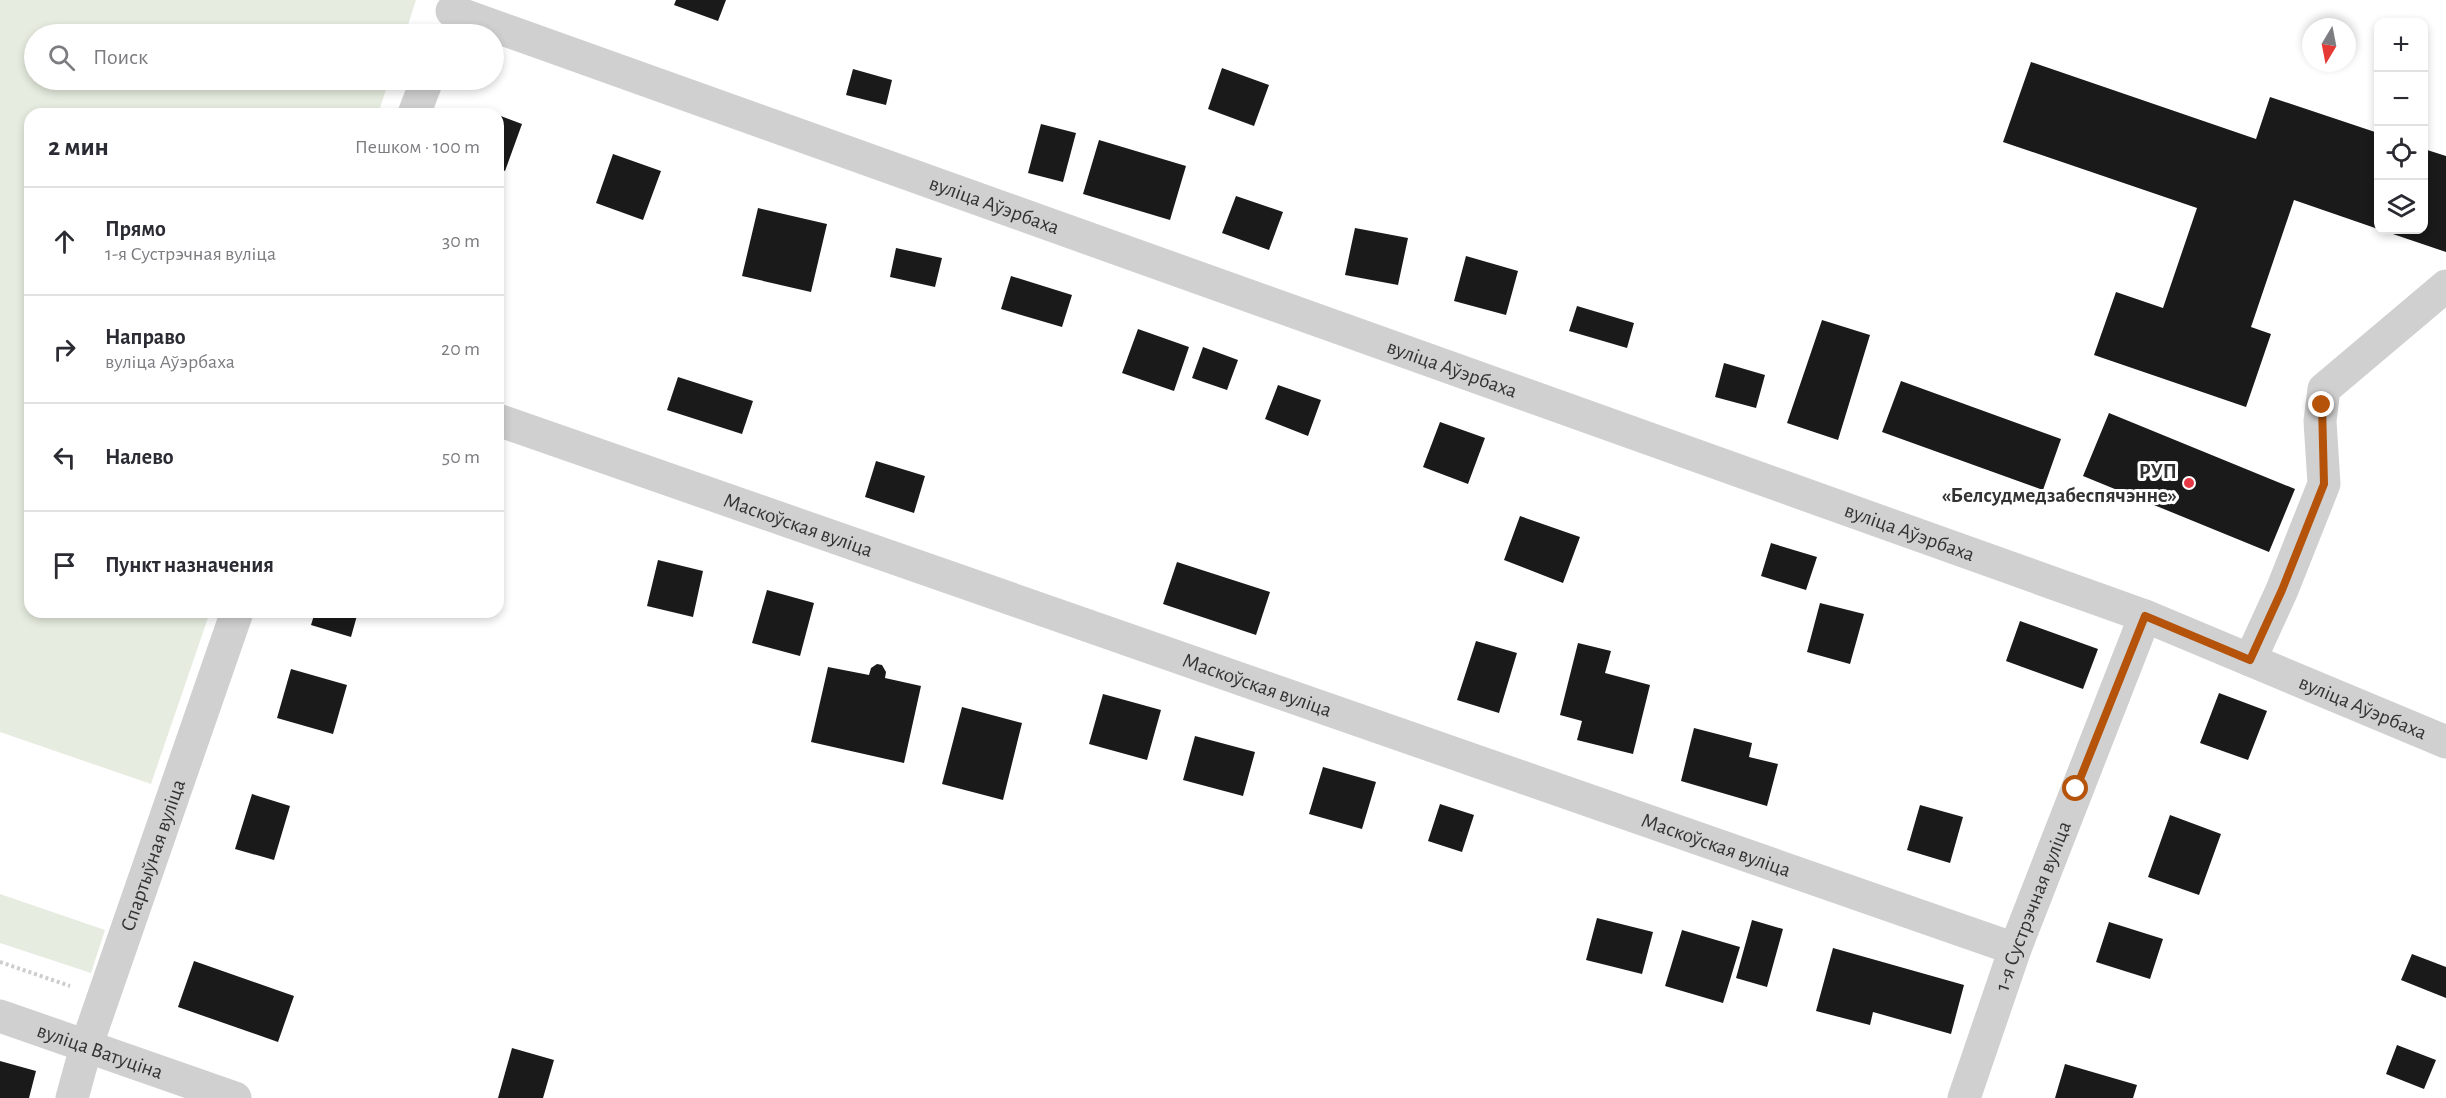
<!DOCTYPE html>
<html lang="ru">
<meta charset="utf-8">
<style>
:root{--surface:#fff;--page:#f7f7f7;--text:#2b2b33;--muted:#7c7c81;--line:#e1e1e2}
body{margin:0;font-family:"Alegreya Sans",sans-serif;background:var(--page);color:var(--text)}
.controls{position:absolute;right:18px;top:18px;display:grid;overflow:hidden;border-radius:12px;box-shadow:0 3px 9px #0003}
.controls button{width:54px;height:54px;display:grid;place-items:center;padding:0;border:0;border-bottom:2px solid var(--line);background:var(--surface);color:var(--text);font:30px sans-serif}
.compass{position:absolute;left:2302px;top:18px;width:54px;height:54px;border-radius:50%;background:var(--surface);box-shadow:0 3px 9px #0003;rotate:190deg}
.stop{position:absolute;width:18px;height:18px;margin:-14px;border:4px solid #b45309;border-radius:50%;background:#fff}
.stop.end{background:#b45309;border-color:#fff;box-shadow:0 2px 6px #0008}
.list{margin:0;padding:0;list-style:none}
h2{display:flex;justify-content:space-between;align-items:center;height:78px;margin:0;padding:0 24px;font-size:26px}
h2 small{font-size:20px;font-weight:400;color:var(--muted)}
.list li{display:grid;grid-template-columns:39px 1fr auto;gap:18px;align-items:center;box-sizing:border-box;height:108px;padding:0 24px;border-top:2px solid var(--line)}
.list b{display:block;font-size:22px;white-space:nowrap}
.list p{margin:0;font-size:20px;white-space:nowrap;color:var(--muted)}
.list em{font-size:20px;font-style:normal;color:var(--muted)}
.icon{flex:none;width:33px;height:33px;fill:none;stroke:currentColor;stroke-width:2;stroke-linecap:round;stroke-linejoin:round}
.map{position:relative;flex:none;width:2446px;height:1098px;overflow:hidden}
.search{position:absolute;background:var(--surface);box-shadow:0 3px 9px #0003;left:24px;top:24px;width:480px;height:66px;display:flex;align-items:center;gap:15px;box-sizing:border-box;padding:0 21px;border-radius:33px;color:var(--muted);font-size:22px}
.panel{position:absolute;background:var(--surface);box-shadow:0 3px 9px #0003;left:24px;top:108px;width:480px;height:510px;border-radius:18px}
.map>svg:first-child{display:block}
.green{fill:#e6ecdf}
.building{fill:#1a1a1a}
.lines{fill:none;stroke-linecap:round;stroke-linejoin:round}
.path{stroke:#cdcdcd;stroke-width:4;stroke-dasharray:3 3;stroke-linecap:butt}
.minor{stroke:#d0d0d0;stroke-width:33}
.route{stroke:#b45309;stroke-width:8}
.poi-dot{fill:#e63946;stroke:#fff;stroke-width:2}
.labels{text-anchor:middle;stroke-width:6;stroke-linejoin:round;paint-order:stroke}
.street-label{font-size:21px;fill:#333;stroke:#fff}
.poi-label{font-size:21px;font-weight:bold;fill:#333;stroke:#fff;text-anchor:end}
</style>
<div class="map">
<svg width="2446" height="1098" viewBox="0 0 2446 1098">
<rect width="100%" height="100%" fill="#fff"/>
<path class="green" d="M0 0H416L405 34H34V80H389L378 114H30V612H210L151 784 0 732Z
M0 894 105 930 91 973 0 943Z"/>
<path class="building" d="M676 0H726L718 21 674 5Z
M2031 62 2256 139 2270 97 2378 133V229L2294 200 2251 327 2271 334 2246 407 2094 355 2116 292 2163 308 2197 208 2003 142Z
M1222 68 1269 85 1254 126 1208 109Z
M853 69 892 80 886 105 846 95Z
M498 115 522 124 505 171 498 168Z
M1041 124 1076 133 1063 182 1028 173Z
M1099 140 1186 166 1170 220 1083 194Z
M2424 149 2446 156V252L2381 230H2424Z
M613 154 661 171 643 220 596 203Z
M1236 196 1283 212 1269 250 1222 233Z
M758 208 827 224 811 292 742 276Z
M1355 228 1408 238 1398 285 1345 275Z
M896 248 942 258 935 287 890 277Z
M1466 256 1518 271 1506 315 1454 301Z
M1011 276 1072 295 1062 327 1001 309Z
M1577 306 1634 323 1627 348 1569 331Z
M1822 320 1870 335 1838 440 1787 423Z
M1138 329 1189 347 1174 391 1122 373Z
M1203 347 1238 360 1227 390 1192 378Z
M1724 363 1765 375 1756 408 1715 397Z
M678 377 753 401 742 434 667 410Z
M1901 381 2061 439 2043 490 1882 432Z
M1278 385 1321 400 1308 436 1265 419Z
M2109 413 2295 489 2269 552 2083 476Z
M1440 422 1485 438 1468 484 1423 467Z
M876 461 925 476 914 513 865 497Z
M1520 516 1580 537 1563 583 1504 560Z
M1771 543 1817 557 1806 590 1761 576Z
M658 560 703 571 693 617 647 606Z
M1177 562 1270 592 1256 635 1163 604Z
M767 590 814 603 800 656 752 643Z
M1820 603 1864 614 1850 664 1807 652Z
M315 612H358L351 637 311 625Z
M2020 621 2098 649 2083 689 2006 661Z
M1476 641 1517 653 1499 713 1457 700Z
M1578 643 1611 651 1605 673 1650 685 1633 754 1577 740 1582 721 1560 715Z
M877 664 882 665 886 672 885 678 921 686 904 763 811 742 828 667 869 675 871 668Z
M291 669 347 685 333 734 277 718Z
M2219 693 2267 711 2248 760 2200 743Z
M1103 694 1161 710 1147 760 1089 744Z
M962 707 1022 723 1003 800 942 784Z
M1694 728 1752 743 1749 757 1778 764 1767 806 1681 781Z
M1195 736 1255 752 1243 796 1183 780Z
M1323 767 1376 782 1362 829 1309 814Z
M252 794 290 806 274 860 235 849Z
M1440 804 1474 815 1462 852 1428 841Z
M1920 805 1963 817 1950 863 1907 850Z
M2170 815 2221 834 2199 895 2148 877Z
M1597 918 1653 932 1642 974 1586 960Z
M1752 920 1783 929 1767 987 1736 978Z
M2109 922 2163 939 2150 979 2096 962Z
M1682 930 1740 947 1723 1003 1665 986Z
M1833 948 1964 985 1951 1034 1873 1012 1870 1025 1816 1011Z
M2412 954 2446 967V998L2401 980Z
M194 961 294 996 278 1042 178 1007Z
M2397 1045 2436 1060 2424 1089 2386 1074Z
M512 1048 554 1060 543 1098H498Z
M0 1061 36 1071 29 1098H0Z
M2065 1064 2137 1085 2133 1098H2055Z"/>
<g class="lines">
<path class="path" d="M0 962 70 986"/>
<g class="minor">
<path id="s1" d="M452 11 2145 616 2446 742"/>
<path d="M414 114 427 80"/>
<path id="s2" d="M498 420 2015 949"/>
<path d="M2250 660 2282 590 2324 484 2320 421 2324 389 2446 286"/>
<path id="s3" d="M0 1016 235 1098"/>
<path id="s4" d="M72 1098 86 1047 237 612"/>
<path id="s5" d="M1964 1098 2015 949 2145 616"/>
</g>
</g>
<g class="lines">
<path class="route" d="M2076 789 2145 616 2250 660 2282 590 2324 484 2322 405"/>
</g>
<circle class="poi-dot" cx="2189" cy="483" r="6"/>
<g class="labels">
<g class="street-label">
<text dy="7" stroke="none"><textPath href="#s1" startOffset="576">вуліца Аўэрбаха</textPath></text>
<text dy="7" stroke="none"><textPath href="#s1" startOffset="1062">вуліца Аўэрбаха</textPath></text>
<text dy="7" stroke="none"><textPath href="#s2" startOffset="318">Маскоўская вуліца</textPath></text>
<text dy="7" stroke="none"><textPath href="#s1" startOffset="1548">вуліца Аўэрбаха</textPath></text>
<text dy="7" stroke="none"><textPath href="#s2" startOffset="804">Маскоўская вуліца</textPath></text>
<text dy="7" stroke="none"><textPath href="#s1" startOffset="2034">вуліца Аўэрбаха</textPath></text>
<text dy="7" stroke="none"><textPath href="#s2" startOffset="1290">Маскоўская вуліца</textPath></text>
<text dy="7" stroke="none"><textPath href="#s4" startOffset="256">Спартыўная вуліца</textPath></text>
<text dy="7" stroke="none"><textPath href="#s5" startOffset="204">1-я Сустрэчная вуліца</textPath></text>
<text dy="7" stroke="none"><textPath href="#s3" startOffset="106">вуліца Ватуціна</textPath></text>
</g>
<g class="poi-label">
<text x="2177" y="478">РУП<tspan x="2177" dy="24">«Белсудмедзабеспячэнне»</tspan></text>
</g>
</g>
</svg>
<div class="controls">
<button>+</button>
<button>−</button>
<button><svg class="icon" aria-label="locate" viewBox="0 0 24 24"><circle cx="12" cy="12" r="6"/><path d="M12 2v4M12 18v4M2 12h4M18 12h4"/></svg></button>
<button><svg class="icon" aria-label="layers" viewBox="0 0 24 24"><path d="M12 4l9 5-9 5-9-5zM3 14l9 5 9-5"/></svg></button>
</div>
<svg class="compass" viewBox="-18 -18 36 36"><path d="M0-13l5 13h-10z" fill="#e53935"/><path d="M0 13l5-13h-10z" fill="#7c7c81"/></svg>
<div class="stop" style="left:2076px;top:789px"></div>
<div class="stop end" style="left:2322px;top:405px"></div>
<div class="search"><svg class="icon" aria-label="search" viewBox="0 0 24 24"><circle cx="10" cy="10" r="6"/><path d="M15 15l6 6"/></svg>Поиск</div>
<section class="panel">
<h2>2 мин<small>Пешком · 100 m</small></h2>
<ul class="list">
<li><svg class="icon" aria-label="ahead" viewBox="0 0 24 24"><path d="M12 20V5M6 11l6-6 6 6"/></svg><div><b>Прямо</b><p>1-я Сустрэчная вуліца</p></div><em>30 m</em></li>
<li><svg class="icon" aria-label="right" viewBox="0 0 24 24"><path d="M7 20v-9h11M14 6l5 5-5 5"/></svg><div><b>Направо</b><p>вуліца Аўэрбаха</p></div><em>20 m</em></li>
<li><svg class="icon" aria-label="left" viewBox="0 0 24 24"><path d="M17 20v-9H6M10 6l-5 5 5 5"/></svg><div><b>Налево</b></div><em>50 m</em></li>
<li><svg class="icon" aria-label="arrive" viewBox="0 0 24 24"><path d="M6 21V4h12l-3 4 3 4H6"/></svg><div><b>Пункт назначения</b></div></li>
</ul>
</section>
</div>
